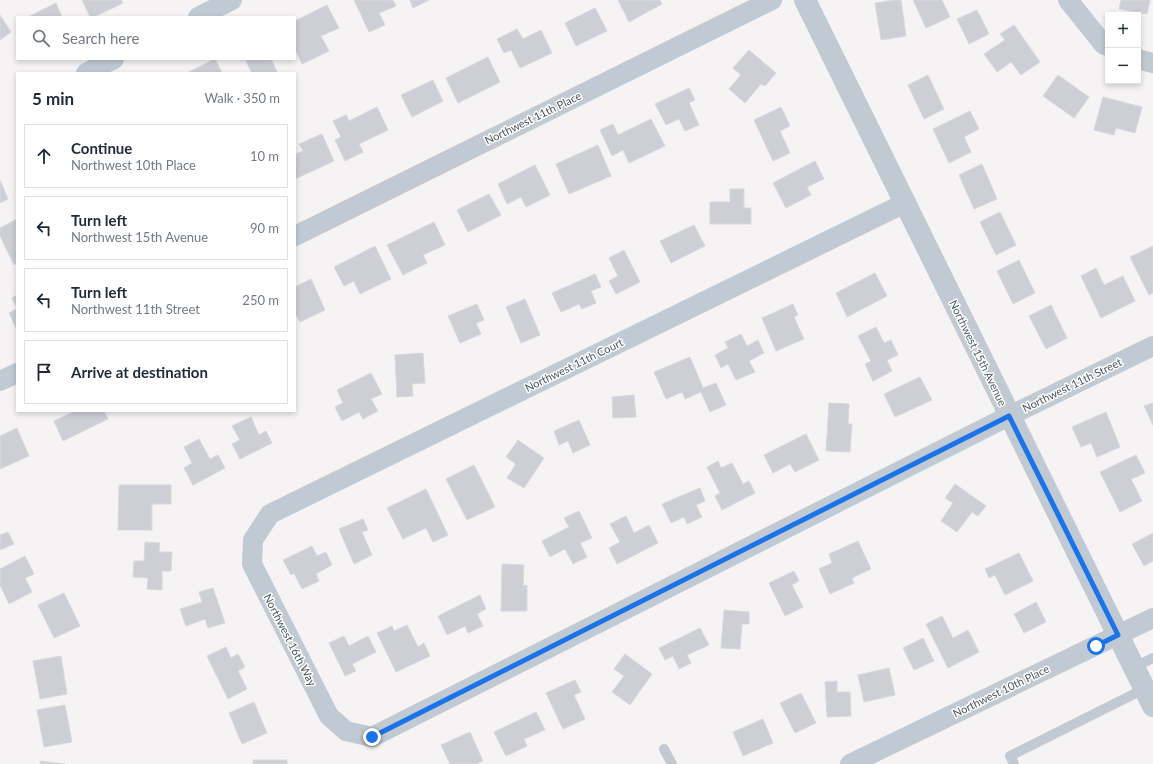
<!DOCTYPE html>
<meta charset="utf-8">
<style>
:root{--surface:#fff;--page:#f2f2f3;--text:#1f2937;--muted:#747a83;--line:#e0e1e3}
body{margin:0;font-family:Lato,sans-serif;background:var(--page);color:var(--text)}
.controls{position:absolute;right:12px;top:12px;display:grid;overflow:hidden;border-radius:0px;box-shadow:0 2px 6px #0003}
.controls button{width:36px;height:36px;display:grid;place-items:center;padding:0;border:0;border-bottom:1px solid var(--line);background:var(--surface);color:var(--text);font:20px sans-serif}
.stop{position:absolute;width:12px;height:12px;margin:-9px;border:3px solid #1a73e8;border-radius:50%;background:#fff}
.stop.end{background:#1a73e8;border-color:#fff;box-shadow:0 1px 4px #0008}
.list{margin:0;padding:0;list-style:none}
h2{display:flex;justify-content:space-between;align-items:center;height:52px;margin:0;padding:0 16px;font-size:17px}
h2 small{font-size:13px;font-weight:400;color:var(--muted)}
.list li{display:grid;grid-template-columns:26px 1fr auto;gap:12px;align-items:center;box-sizing:border-box;height:64px;margin:0 8px 8px;padding:0 8px;border:1px solid var(--line);border-radius:0px}
.list b{display:block;font-size:15px;white-space:nowrap}
.list p{margin:0;font-size:13px;white-space:nowrap;color:var(--muted)}
.list em{font-size:13px;font-style:normal;color:var(--muted)}
.icon{flex:none;width:22px;height:22px;fill:none;stroke:currentColor;stroke-width:2;stroke-linecap:round;stroke-linejoin:round}
.map{position:relative;flex:none;width:1153px;height:764px;overflow:hidden}
.search{position:absolute;background:var(--surface);box-shadow:0 2px 6px #0003;left:16px;top:16px;width:280px;height:44px;display:flex;align-items:center;gap:10px;box-sizing:border-box;padding:0 14px;border-radius:0px;color:var(--muted);font-size:15px}
.panel{position:absolute;background:var(--surface);box-shadow:0 2px 6px #0003;left:16px;top:72px;width:280px;height:340px;border-radius:0px}
.map>svg:first-child{display:block}
.building{fill:#cdcfd5;stroke:#d7d9de}
.lines{fill:none;stroke-linecap:round;stroke-linejoin:round}
.service{stroke:#c1cad2;stroke-width:10}
.minor{stroke:#c1cad2;stroke-width:20}
.tertiary{stroke:#c1cad2;stroke-width:22}
.route{stroke:#1a73e8;stroke-width:5}
.labels{text-anchor:middle;stroke-width:3;stroke-linejoin:round;paint-order:stroke}
.street-label{font-size:11px;fill:#4a5661;stroke:#fff}
</style>
<div class="map">
<svg width="1153" height="764" viewBox="0 0 1153 764">
<rect width="100%" height="100%" fill="#f5f3f3"/>
<path class="building" d="M82 0H121L123 3 94 17H90Z
M354 0H393L396 6 379 13 385 25 369 32Z
M410 0H429L413 8Z
M618 0H660L662 4 629 22Z
M895 0H901L906 36 881 40 875 3Z
M913 0H942L950 17 926 28Z
M1121 0H1150L1147 14 1119 9Z
M56 3 62 17H28Z
M327 5 339 28 321 36 329 51 302 64 295 49V21Z
M595 8 607 31 576 46 565 23Z
M977 10 989 34 969 44 957 19Z
M0 15 11 32 0 40Z
M1014 25 1040 62 1021 75 1011 62 997 72 984 54 1005 40 1000 34Z
M517 29 523 39 541 30 552 53 520 68 511 50 504 53 497 39Z
M749 50 776 73 765 86 761 84 745 103 729 89 741 75 733 68Z
M488 57 500 82 458 103 446 78Z
M215 59 222 73H187Z
M245 59H271L277 72 252 73Z
M928 75 944 109 924 119 908 85Z
M1058 75 1089 97 1074 118 1043 96Z
M433 80 443 101 412 117 401 95Z
M689 88 695 100 689 103 699 125 685 131 679 119 666 125 655 104Z
M1103 97 1142 107 1135 133 1116 128 1114 135 1094 130Z
M377 107 388 130 359 144 363 152 345 161 335 140 341 137 333 121 346 115 349 121Z
M781 107 790 126 780 131 790 153 773 161 754 120Z
M970 111 979 129 964 137 971 152 949 163 933 129Z
M651 119 665 146 629 163 623 150 612 156 600 130 613 124 618 135Z
M322 134 334 161 295 179V154L303 151 299 144Z
M598 145 611 176 569 194 556 164Z
M815 161 824 179 807 187 811 195 786 208 773 183Z
M982 164 997 199 974 209 959 175Z
M535 165 550 195 526 207 521 197 507 204 498 184Z
M0 180 8 199 0 203Z
M730 189H744V208H751V224H710V202H730Z
M489 194 501 215 468 232 457 210Z
M1000 212 1016 245 996 255 980 222Z
M17 219V263L14 265 0 236V228Z
M434 222 445 245 423 255 427 263 403 275 387 245Z
M694 225 705 246 671 263 660 241Z
M375 246 391 279 360 294 354 281 344 286 334 267Z
M1153 246V293L1149 295 1130 257Z
M624 250 640 282 616 294 609 281 618 276 609 258Z
M1019 260 1035 293 1013 304 997 271Z
M1096 268 1104 285 1123 276 1135 301 1101 318 1081 276Z
M875 273 887 296 847 317 836 293Z
M595 274 601 287 591 291 596 303 582 309 579 304 561 312 552 293Z
M311 279 325 310 300 322 295 313V287Z
M17 295V308L12 298Z
M525 299 540 335 521 343 506 307Z
M477 304 484 320 476 323 481 334 460 343 448 316Z
M793 304 798 315 794 317 804 339 776 351 762 318Z
M1051 305 1067 338 1046 349 1029 316Z
M17 309V330L9 313Z
M876 327 884 343 891 340 898 355 887 360 892 371 873 381 865 364 871 361 858 336Z
M741 334 747 346 758 340 764 353 749 361 755 372 736 380 728 364 721 368 715 355 728 348 725 342Z
M423 353 425 383 412 384 413 396 397 397 395 355Z
M690 357 703 388 716 383 726 405 710 412 701 392 685 399 682 392 666 399 654 372Z
M371 373 382 394 371 399 378 411 363 419 359 412 342 421 335 407 343 403 337 390Z
M920 377 932 400 895 417 884 394Z
M634 395 636 417 613 418 612 397Z
M829 403 849 404 848 424H852L850 452 826 451Z
M1153 403V425L1144 406Z
M75 411H104L108 419 63 441 54 421Z
M1106 412 1120 447 1097 457 1091 443 1081 447 1072 427Z
M251 417 259 435 266 431 272 443 240 459 232 444 240 440 232 426Z
M579 420 590 445 573 453 568 441 559 445 554 431Z
M17 428 29 456 0 469V436Z
M806 434 819 460 795 472 790 464 773 473 764 455Z
M199 439 210 459 218 455 225 468 193 485 184 468 192 463 184 447Z
M518 440 544 458 524 488 507 478 516 464 506 457Z
M1136 455 1145 473 1131 479 1142 501 1120 512 1100 472Z
M718 461 721 468 732 463 743 484 749 481 755 493 722 510 715 496 720 493 707 467Z
M474 465 495 507 467 520 446 479Z
M955 484 986 506 978 516 972 512 957 532 941 521 953 503 945 498Z
M119 485H171V504H152V530H118Z
M700 488 705 501 696 505 702 517 687 524 684 517 671 523 662 504Z
M426 489 448 535 433 542 426 528 403 539 387 508Z
M579 511 592 538 580 543 587 557 573 564 565 549 550 557 542 541 569 527 564 518Z
M626 516 634 533 649 525 658 543 617 564 609 548 620 542 610 524Z
M363 519 368 530 362 532 372 555 354 564 339 529Z
M8 532 14 544 0 550V535Z
M1153 533V561L1144 566 1132 544Z
M858 541 871 569 852 578 854 583 830 594 819 569 832 563 829 554Z
M145 542 160 543 159 552H172L171 571H162V590L147 589 148 578 133 577 134 561H144Z
M312 546 317 556 326 552 332 565 316 574 319 581 302 589 294 573 291 575 283 560Z
M1019 553 1033 581 1005 595 995 575 989 578 985 569Z
M25 556 34 574 25 578 32 592 9 604 0 585V569Z
M502 564 524 565 523 586 527 585V611H501Z
M794 571 799 581 792 585 803 607 785 616 769 583Z
M213 588 225 623 208 628 205 619 186 626 180 609 202 602 199 592Z
M64 593 80 626 54 638 38 605Z
M480 595 486 609 477 614 483 626 468 633 465 626 447 635 438 616Z
M1036 602 1046 622 1024 633 1014 614Z
M724 610 749 612V624H742L740 649 721 648Z
M942 616 953 638 968 630 979 652 948 668 926 624Z
M407 625 418 647 424 643 430 656 396 672 377 633 392 626 394 631Z
M700 628 709 645 687 655 691 663 679 669 673 656 665 660 659 648Z
M344 636 349 646 368 636 376 652 352 664 356 671 345 676 329 643Z
M923 638 934 661 914 670 903 648Z
M226 647 231 658 238 654 245 667 238 671 247 689 228 699 207 656Z
M625 654 652 674 630 705 612 692 624 676 614 669Z
M61 656 67 694 40 699 33 661Z
M889 668 895 695 864 702 858 675Z
M575 680 581 692 574 695 585 719 563 729 546 693Z
M837 681V692H850L851 716 827 717 825 682Z
M801 693 816 723 795 733 780 703Z
M254 702 267 733 242 744 229 713Z
M65 705 72 742 44 747 37 710Z
M536 712 545 730 524 739 527 746 506 756 494 732Z
M763 719 773 743 743 756 733 732Z
M470 732 483 761 476 764H450L441 745Z
M253 760H287V764H253Z
M41 761 65 764H40Z"/>
<g class="lines">
<path class="service" d="M1134 667 1153 658
M664 749 672 764
M1014 764 1010 756 1144 689"/>
<path class="minor" d="M1068 0 1104 45 1108 46
M198 17 232 0
M1138 59 1153 63
M86 73 114 59
M905 203 270 514 253 540 252 564 329 716 346 731 372 737 1009 416 1153 346
M295 236 772 0
M0 381 17 373
M850 764 1153 618"/>
<path class="tertiary" d="M805 0 1153 706"/>
</g>
<g class="lines">
<path class="route" d="M372 737 1009 416 1118 635 1096 646"/>
</g>
<g class="labels">
<g class="street-label">
<text transform="translate(533 118) rotate(-26)" y="4">Northwest 11th Place</text>
<text transform="translate(978 353) rotate(64)" y="4">Northwest 15th Avenue</text>
<text transform="translate(574 365) rotate(-26)" y="4">Northwest 11th Court</text>
<text transform="translate(1072 385) rotate(-26)" y="4">Northwest 11th Street</text>
<text transform="translate(290 640) rotate(63)" y="4">Northwest 16th Way</text>
<text transform="translate(1001 691) rotate(-26)" y="4">Northwest 10th Place</text>
</g>
</g>
</svg>
<div class="controls">
<button>+</button>
<button>−</button>
</div>
<div class="stop" style="left:1096px;top:646px"></div>
<div class="stop end" style="left:372px;top:737px"></div>
<div class="search"><svg class="icon" aria-label="search" viewBox="0 0 24 24"><circle cx="10" cy="10" r="6"/><path d="M15 15l6 6"/></svg>Search here</div>
<section class="panel">
<h2>5 min<small>Walk · 350 m</small></h2>
<ul class="list">
<li><svg class="icon" aria-label="ahead" viewBox="0 0 24 24"><path d="M12 20V5M6 11l6-6 6 6"/></svg><div><b>Continue</b><p>Northwest 10th Place</p></div><em>10 m</em></li>
<li><svg class="icon" aria-label="left" viewBox="0 0 24 24"><path d="M17 20v-9H6M10 6l-5 5 5 5"/></svg><div><b>Turn left</b><p>Northwest 15th Avenue</p></div><em>90 m</em></li>
<li><svg class="icon" aria-label="left" viewBox="0 0 24 24"><path d="M17 20v-9H6M10 6l-5 5 5 5"/></svg><div><b>Turn left</b><p>Northwest 11th Street</p></div><em>250 m</em></li>
<li><svg class="icon" aria-label="arrive" viewBox="0 0 24 24"><path d="M6 21V4h12l-3 4 3 4H6"/></svg><div><b>Arrive at destination</b></div></li>
</ul>
</section>
</div>
